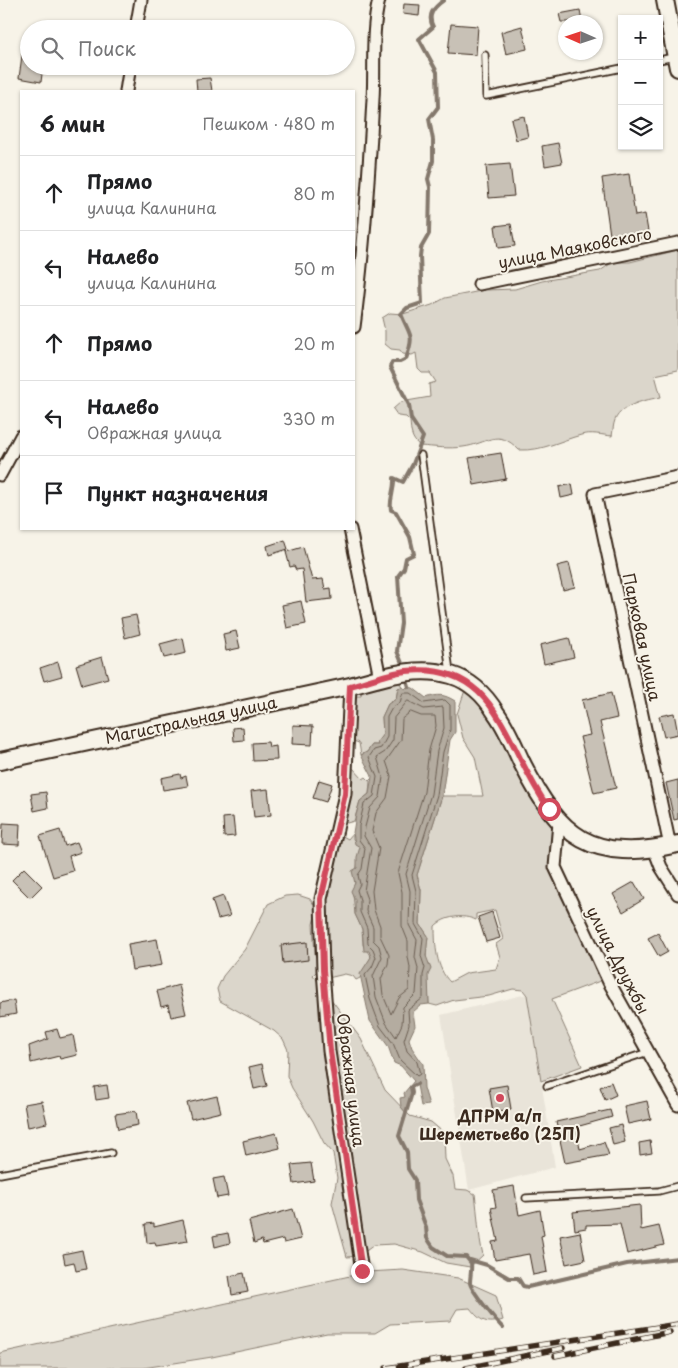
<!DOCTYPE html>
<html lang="ru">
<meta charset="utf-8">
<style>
:root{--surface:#fff;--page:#f6f6f6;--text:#202124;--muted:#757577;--line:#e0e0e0}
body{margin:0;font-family:"Playpen Sans",sans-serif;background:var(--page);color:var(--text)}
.controls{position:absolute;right:15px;top:15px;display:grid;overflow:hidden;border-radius:0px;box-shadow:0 1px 4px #0004}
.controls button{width:45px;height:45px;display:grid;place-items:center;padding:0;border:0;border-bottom:1px solid var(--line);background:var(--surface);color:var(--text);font:25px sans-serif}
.compass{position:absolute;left:558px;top:15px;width:45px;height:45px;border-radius:50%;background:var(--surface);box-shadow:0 1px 4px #0004;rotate:273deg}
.stop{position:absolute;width:15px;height:15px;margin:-11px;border:4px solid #d1495b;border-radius:50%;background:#fff}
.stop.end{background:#d1495b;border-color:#fff;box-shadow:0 1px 5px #0008}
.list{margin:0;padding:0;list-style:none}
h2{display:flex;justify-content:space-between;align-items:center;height:65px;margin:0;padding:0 20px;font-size:21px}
h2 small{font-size:16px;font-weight:400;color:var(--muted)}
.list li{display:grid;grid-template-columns:32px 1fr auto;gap:15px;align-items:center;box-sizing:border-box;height:75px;padding:0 20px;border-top:1px solid var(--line)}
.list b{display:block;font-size:19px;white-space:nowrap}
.list p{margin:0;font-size:16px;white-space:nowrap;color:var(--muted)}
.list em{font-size:16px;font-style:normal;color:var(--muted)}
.icon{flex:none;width:28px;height:28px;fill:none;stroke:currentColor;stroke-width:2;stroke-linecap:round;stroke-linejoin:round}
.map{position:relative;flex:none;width:678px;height:1368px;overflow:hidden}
.search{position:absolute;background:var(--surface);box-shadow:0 1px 4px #0004;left:20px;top:20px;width:335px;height:55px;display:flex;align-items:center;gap:12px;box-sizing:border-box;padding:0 18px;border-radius:28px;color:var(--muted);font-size:19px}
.panel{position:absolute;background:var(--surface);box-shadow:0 1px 4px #0004;left:20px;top:90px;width:335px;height:440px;border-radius:0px}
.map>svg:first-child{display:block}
.built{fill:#e9e4d9}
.green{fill:#dbd6cb;stroke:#8b8074;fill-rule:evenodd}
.water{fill:#b4aca0;stroke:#84786c}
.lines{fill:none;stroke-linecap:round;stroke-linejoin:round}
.shore{stroke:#6b5e52;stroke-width:1}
.stream{stroke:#84786c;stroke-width:4}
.building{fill:#c8c1b6;stroke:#3b2a1e}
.lane-casing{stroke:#3b2a1e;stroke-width:9}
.street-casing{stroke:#3b2a1e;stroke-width:15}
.secondary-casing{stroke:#3b2a1e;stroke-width:20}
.lane{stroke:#f7f3e8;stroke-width:5.5}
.street{stroke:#f7f3e8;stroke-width:11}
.secondary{stroke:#f7f3e8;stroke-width:16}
.rail-casing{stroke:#3b2a1e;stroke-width:5.5}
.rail{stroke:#f7f3e8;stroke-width:4;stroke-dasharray:11;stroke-linecap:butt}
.route{stroke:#d1495b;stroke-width:6}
.poi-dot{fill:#d1495b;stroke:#f7f3e8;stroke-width:2}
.labels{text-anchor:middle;stroke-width:4;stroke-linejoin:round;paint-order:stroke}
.street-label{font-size:16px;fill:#3b2a1e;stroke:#f7f3e8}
.poi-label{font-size:16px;font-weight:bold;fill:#3b2a1e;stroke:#f7f3e8}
</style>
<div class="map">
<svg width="678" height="1368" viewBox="0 0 678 1368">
<rect width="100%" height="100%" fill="#f7f3e8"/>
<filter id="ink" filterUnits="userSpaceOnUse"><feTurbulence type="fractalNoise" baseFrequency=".02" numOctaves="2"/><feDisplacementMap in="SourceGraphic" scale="10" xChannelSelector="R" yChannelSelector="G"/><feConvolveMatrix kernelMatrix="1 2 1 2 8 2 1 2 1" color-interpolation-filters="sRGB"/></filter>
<g filter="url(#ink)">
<path class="built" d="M527 994 555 1167 469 1190 441 1015Z"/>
<path class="green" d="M678 250V370L655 375 661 397C646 400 622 404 615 420 613 425 613 431 612 436 602 435 591 432 581 435 559 441 543 451 519 450 497 427 488 444 463 447 449 449 434 447 420 446 411 439 411 432 410 421L406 417 398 416 393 409 401 402 430 397 429 384 436 382 430 373H422L418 369 416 353 412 355 403 354 400 350 391 349 385 344V331L382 318 390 313 403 314 432 305 445 298 486 290 515 289 542 281 600 271 613 262H630Z
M393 682 400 683 402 687 398 688 396 699 388 704 382 717 383 734 378 745H372L367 752 361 755 359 743 353 741V696H361L362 686 371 685 379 688Z
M466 687 483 701 536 807 552 825 551 868 600 981 552 999 582 1066 541 1081 527 995 523 990 513 989 489 996 454 1000 437 1006 429 1004C428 982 424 957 428 936L420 924 421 890 417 875 442 796H483L475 757 463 738 457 714ZM495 910 503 939 496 944 500 957 496 969 467 973 450 982C436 968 435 945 435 926 445 916 463 914 476 920V914Z
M349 768H353L363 779 366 777 370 781 369 794 360 801 354 821 347 823 344 821Z
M353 833V839L360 847 353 894 355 914 362 929 363 945 371 957 360 978 356 980 353 976 345 974 328 978 324 900 339 834 348 839Z
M298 895 310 899 317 909 313 924 315 955 323 965 313 975 361 1039 385 1090 410 1116 431 1122 444 1133 445 1159 453 1176 455 1189 467 1190 475 1194C478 1215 478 1234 483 1255L470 1267 446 1263 423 1252 394 1244 374 1245 359 1256 347 1257 332 1203 337 1178 333 1153 324 1143 313 1121 292 1088 287 1076 288 1050 283 1039 274 1031 220 1001 217 989 223 976 245 949 268 904 285 896Z
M403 1270 458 1278 496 1295 503 1320C487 1325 480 1321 470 1308L457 1309 450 1321 390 1324 375 1333H327L212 1357 143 1368H0V1353L368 1272Z"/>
<path class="water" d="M402 687 405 689 407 687 413 688 426 698C438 694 444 694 455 701V732L450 740 448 753 442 796 417 875 421 890 420 924 428 936 426 956 431 969 428 975 429 1004 421 1005 413 1012 415 1026 409 1039 412 1048 423 1064 424 1088 429 1105 421 1106 417 1085 411 1087 412 1093 406 1113 401 1107 400 1098 405 1097 404 1093 414 1081 401 1066 394 1063 388 1046 370 1021 360 974 371 957 369 951H364L362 929 355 914V900L351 891 355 883 352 871 357 868V857L360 847 355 844 353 833 356 815 360 801 369 794 372 776 361 755 367 752 372 745H378L377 742 383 734 382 717 388 704 396 699 398 688Z"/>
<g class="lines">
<path class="shore" d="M403 693H410L424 703 445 700 450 705V730L443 752 437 795 412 875 416 891 415 924 423 938 421 956 425 968 423 975V998L408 1010 409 1025 404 1040 407 1051 417 1062 420 1074 417 1076 400 1060 393 1043 380 1026 370 999 365 975 372 967 376 957 373 949 368 944 367 928 360 912V900L357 890 360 884 358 875 362 869 365 848 359 840V826L364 804 374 796 377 777 369 757 374 750 381 748 387 737V717L392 708 400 702Z
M408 701 424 709 443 707 444 728 437 751 431 794 406 874 410 891 409 925 417 940 415 957 418 968 416 994 403 1007 402 1024 396 1037 386 1023 376 997 373 976 382 957 379 946 373 940V927L366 911 367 899 364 891 371 848 364 836 365 827 370 808 380 797 383 777 377 757 385 752 393 740 394 718Z
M411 712 421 716H435L436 726 429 750 424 792 398 873 402 892V926L408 941V957L410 967 409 990 399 998 391 1014 383 995 381 979 388 964 389 955 380 936V926L374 910 372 891 379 848 372 831 376 813 387 798 391 776 386 761 401 740 402 719Z"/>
<path class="stream" d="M404 668 397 651 401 623 398 576 404 568 406 558 414 554 410 537 396 512 391 510C389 499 395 490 394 478L403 482 413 464 423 437 411 419 409 405 390 367 392 362H400L406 359C415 333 410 337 401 314L407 308 422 303 420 256 421 248 429 234 430 187 428 179 433 161V140L429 119 438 107 437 72 419 39 433 27C427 15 433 8 444 0
M406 677 409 687
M417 1084 411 1087 412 1093 399 1136 407 1152 408 1169 415 1180 416 1200 426 1227 427 1238 433 1247 447 1256 466 1257 471 1263C472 1269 470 1276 470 1283 471 1290 497 1322 503 1328
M470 1260 487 1265 509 1278H518L523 1286 528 1287 627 1264 678 1258"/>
</g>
<path class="building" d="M404 4 420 5 419 16 403 14Z
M580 10 582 22H561L559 14Z
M451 24 478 26 476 55 448 53Z
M522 26 527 49 506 54 501 32Z
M23 48H29V66H43L41 82 19 78Z
M210 78 212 91H197L196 79Z
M524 116 528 137 516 140 511 119Z
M558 143 562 163 545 166 542 146Z
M510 164 514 196 489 198 486 166Z
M629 174 635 216 645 214 649 237 611 242 602 178Z
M511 224 515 246 498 248 495 226Z
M501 453 506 479 474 485 469 458Z
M572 484 574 495 561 498 559 487Z
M285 540 288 549 269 555 267 546Z
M303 547 312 580 323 579 325 589 331 588 332 599 306 602 302 569 296 570 294 566 290 567 286 552Z
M569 563 575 587 563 590 557 566Z
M301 601 306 624 287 628 282 605Z
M136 615 140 634 125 638 121 618Z
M236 631 240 648 226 651 223 634Z
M183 638 186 653 164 658 160 644Z
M569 638 574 657 544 664 540 645Z
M102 657 108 678 82 685 76 665Z
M58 662 62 676 44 681 40 668Z
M611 693 617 718 600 722 616 788 594 793 580 737 590 735 582 700Z
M674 713 678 734 664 737 659 716Z
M293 725 313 726 312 745 292 744Z
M243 727 244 740 234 741 233 728Z
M268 742 269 747 276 746 277 760 253 761 252 743Z
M180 774 181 778 186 776 188 786 163 790 161 778Z
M319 780 332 784 326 802 313 798Z
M678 780V819L674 820 666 783Z
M268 789 271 815 254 817 251 791Z
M46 792 48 808 34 811 31 794Z
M233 817 235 836 224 837 223 818Z
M3 823 20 824 19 845 2 844Z
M60 830 65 846 77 842 81 852 69 856 73 871 53 877 40 836Z
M24 868 42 886 30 898 12 880Z
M634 882 644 899 623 912 613 894Z
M223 896 230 916 218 919 212 900Z
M492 912 500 938 486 942 478 917Z
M658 933 668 952 659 957 648 938Z
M157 939 162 965 132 970 128 944Z
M307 942 308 960 283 963 281 945Z
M179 985 186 1014 171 1017 168 1005 161 1007 157 991Z
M14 1000 16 1014 0 1017V1003Z
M57 1029 60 1038 73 1035 77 1055 60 1059 59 1056 31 1063 29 1046 48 1039 46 1032Z
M262 1064 267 1086 254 1089 249 1067Z
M611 1082 616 1095 605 1100 600 1087Z
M107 1085 109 1098 96 1100 94 1087Z
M507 1085 511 1109 493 1112 489 1088Z
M217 1096 221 1112 191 1119 187 1103Z
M42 1101 47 1123 28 1127 24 1104Z
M647 1101 651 1119 628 1124 624 1106Z
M610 1110 612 1117 576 1127 580 1149 604 1142 609 1155 565 1163 556 1122Z
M136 1111 138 1125 118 1129 115 1114Z
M621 1125 625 1142 613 1145 609 1128Z
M276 1133 280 1148 246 1156 243 1141Z
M650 1141 652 1153 640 1155 639 1143Z
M311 1163 314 1181 294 1184 291 1165Z
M224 1177 228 1196 217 1198 213 1179Z
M514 1186 519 1215 540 1210 544 1235 541 1236 547 1272 533 1275 529 1254 495 1260 492 1242 498 1241 491 1208 496 1207 493 1190Z
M640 1205 641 1230 659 1226 664 1245 627 1254 620 1224 586 1225V1228L575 1230 573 1212Z
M293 1209 301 1239 284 1243 283 1239 263 1244 262 1240 254 1243 249 1221Z
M183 1220 188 1241 156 1246 155 1242 147 1243 145 1224 154 1223V1227Z
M580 1232 585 1260 566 1264 560 1236Z
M228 1233 230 1243 215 1247 213 1236Z
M82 1250 86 1269 76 1271 74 1262 65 1264 63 1254Z
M244 1273 248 1292 232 1295 229 1276Z"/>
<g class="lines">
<defs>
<path id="lane" d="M485 55 486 96 622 68
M659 60 674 57
M421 455 450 672
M547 1086 648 1052
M0 1174 111 1153
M526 1198 659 1191 678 1186"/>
<path id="street" d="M136 29 141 0
M126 91 130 66
M479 284 678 243
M354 327C364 252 369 175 373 99 375 67 371 31 379 0
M0 475 21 436
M350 529 380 678
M350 686 345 794 321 899 323 970 329 1051 362 1271
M559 823 555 867 609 982 678 1105
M670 846 595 494 678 477
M654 849 661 867 678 894"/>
<path id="secondary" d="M665 0 678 68
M0 761 350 686C383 677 417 665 451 675 471 681 485 695 496 713 507 728 514 746 522 763 560 839 592 863 678 844"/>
</defs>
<use href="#lane" class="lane-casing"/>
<use href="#street" class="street-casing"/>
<use href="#secondary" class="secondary-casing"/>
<use href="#lane" class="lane"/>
<use href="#street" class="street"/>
<use href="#secondary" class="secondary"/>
<defs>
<path id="rail" d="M555 1356 670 1332
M386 1368 678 1324
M466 1368 563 1348"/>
</defs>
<use href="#rail" class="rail-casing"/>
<use href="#rail" class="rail"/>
</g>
</g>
<g class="lines" filter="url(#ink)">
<path class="route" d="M362 1271 330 1051 323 970 321 899 345 794 350 686C368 681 388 673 406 671 476 663 496 710 522 762 530 778 539 794 549 809"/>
</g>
<circle class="poi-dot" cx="500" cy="1098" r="5"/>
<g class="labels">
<g class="street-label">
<text transform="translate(575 248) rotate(-11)" y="6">улица Маяковского</text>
<text transform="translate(642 637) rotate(78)" y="6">Парковая улица</text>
<text transform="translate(191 720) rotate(-12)" y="6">Магистральная улица</text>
<text transform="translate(618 960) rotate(63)" y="6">улица Дружбы</text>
<text transform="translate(351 1080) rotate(83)" y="6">Овражная улица</text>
</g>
<g class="poi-label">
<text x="500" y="1122">ДПРМ а/п<tspan x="500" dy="18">Шереметьево (25П)</tspan></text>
</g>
</g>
</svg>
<div class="controls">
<button>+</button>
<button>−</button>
<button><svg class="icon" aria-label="layers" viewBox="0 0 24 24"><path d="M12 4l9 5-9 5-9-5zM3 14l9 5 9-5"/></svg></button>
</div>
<svg class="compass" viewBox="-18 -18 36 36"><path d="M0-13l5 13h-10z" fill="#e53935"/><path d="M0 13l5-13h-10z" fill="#757577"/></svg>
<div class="stop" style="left:549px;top:809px"></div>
<div class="stop end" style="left:362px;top:1271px"></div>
<div class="search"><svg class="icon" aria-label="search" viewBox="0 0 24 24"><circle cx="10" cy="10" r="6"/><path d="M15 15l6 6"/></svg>Поиск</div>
<section class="panel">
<h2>6 мин<small>Пешком · 480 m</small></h2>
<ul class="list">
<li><svg class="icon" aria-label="ahead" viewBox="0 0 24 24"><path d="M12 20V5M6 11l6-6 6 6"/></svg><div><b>Прямо</b><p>улица Калинина</p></div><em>80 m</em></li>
<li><svg class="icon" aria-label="left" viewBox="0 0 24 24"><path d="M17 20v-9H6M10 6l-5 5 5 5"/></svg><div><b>Налево</b><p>улица Калинина</p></div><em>50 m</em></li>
<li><svg class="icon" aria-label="ahead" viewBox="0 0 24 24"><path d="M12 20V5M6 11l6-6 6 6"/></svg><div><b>Прямо</b></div><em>20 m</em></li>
<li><svg class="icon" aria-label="left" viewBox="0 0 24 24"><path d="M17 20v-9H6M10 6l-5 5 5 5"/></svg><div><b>Налево</b><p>Овражная улица</p></div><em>330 m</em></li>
<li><svg class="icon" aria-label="arrive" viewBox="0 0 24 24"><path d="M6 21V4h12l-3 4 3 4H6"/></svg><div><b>Пункт назначения</b></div></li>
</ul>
</section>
</div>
